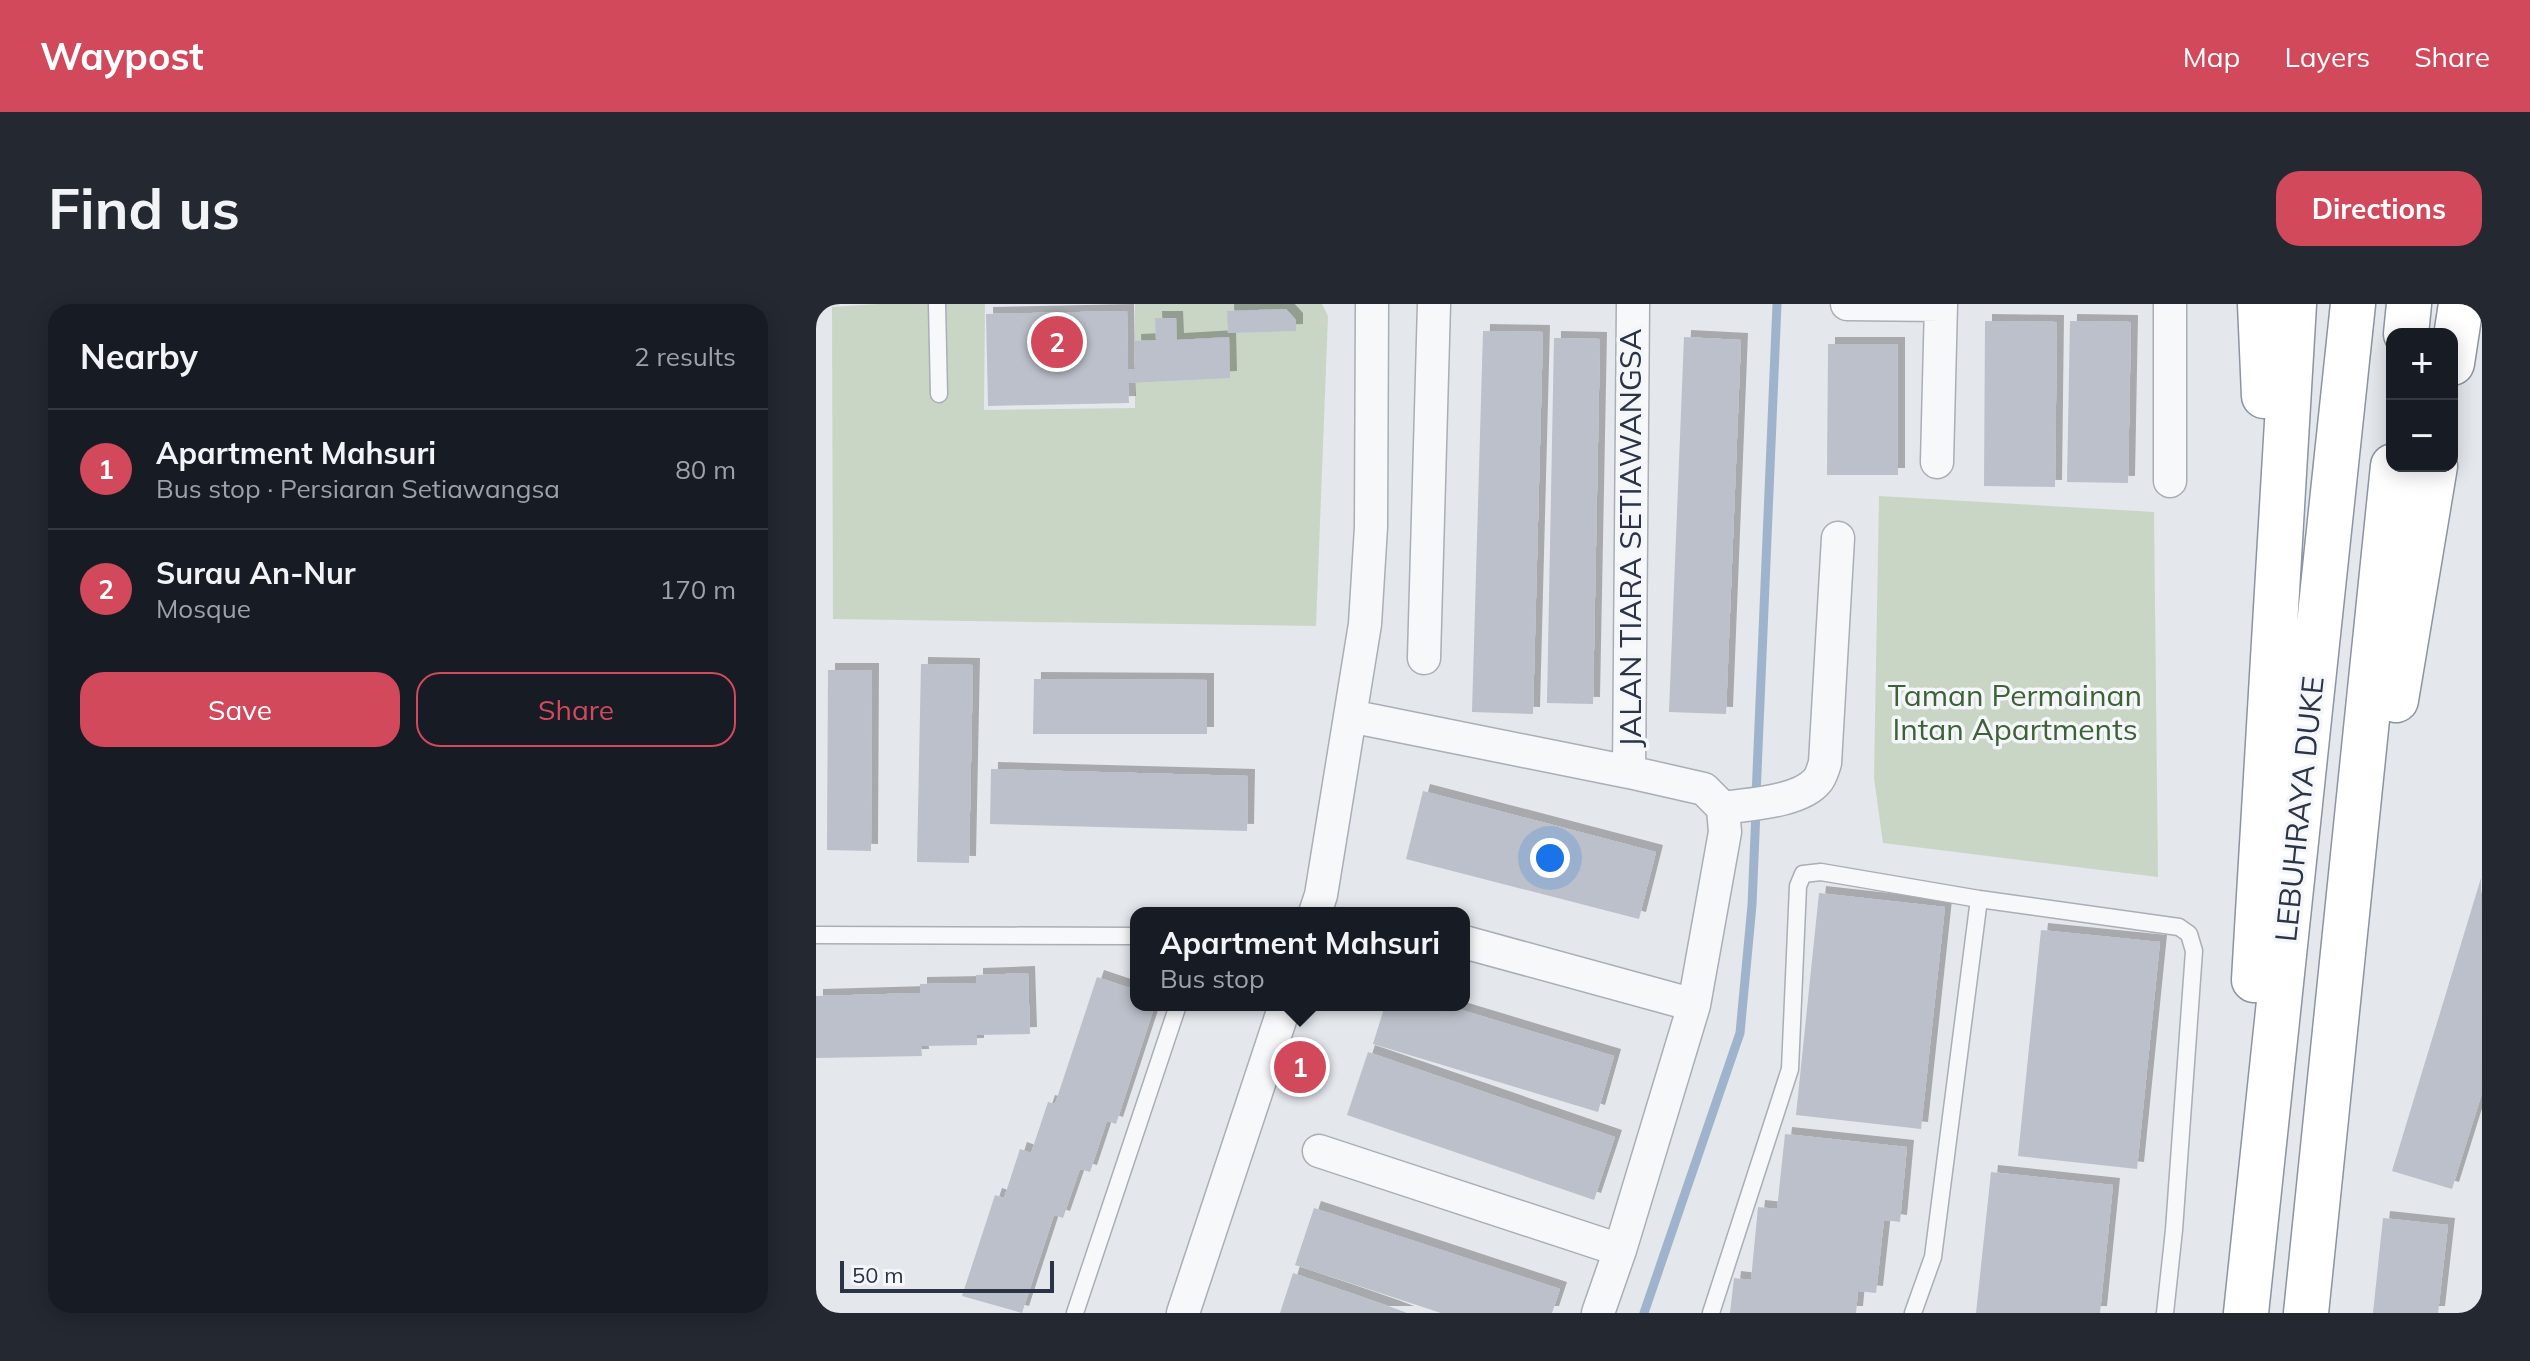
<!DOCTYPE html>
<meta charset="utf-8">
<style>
:root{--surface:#171b24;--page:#242831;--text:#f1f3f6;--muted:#9ea1a6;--line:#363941;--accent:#d1495b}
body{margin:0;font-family:Mulish,sans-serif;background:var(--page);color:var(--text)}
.controls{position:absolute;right:24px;top:24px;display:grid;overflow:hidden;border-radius:16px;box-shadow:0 4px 20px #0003}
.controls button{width:72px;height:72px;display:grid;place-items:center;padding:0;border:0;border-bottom:2px solid var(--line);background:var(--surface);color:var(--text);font:40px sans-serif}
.scale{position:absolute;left:24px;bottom:20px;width:214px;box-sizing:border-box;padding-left:8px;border:4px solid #2b3445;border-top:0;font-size:22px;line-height:28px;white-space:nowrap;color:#2b3445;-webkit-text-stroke:6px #f4f6f9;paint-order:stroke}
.you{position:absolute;left:734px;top:554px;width:28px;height:28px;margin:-20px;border:6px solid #fff;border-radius:50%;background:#1a73e8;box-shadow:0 0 0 12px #1a73e833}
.badge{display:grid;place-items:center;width:52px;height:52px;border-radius:50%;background:var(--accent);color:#fff;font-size:26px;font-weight:700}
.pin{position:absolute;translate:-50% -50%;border:4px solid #fff;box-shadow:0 2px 8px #0006}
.popup{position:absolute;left:314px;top:603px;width:340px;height:104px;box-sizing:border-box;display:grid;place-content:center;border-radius:16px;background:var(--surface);filter:drop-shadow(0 2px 6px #0005);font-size:26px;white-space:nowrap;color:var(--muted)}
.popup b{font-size:30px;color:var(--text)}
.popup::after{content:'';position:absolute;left:50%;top:100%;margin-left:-16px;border:16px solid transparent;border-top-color:var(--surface)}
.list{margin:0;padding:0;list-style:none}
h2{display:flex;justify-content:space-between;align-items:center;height:104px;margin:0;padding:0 32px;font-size:34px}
h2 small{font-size:26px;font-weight:400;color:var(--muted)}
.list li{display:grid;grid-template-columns:52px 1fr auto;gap:24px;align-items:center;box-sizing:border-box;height:120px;padding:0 32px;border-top:2px solid var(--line)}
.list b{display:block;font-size:30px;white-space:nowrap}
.list p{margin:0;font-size:26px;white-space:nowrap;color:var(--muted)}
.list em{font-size:26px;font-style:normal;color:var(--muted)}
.actions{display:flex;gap:16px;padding:24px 32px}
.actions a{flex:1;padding:18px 0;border:2px solid var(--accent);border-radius:24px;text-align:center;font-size:28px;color:var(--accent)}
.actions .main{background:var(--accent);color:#fff}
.map{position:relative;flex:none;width:1666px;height:1009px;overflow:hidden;border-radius:24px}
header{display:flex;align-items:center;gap:48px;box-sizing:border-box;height:112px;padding:0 40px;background:var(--accent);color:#fff}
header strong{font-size:38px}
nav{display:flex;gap:44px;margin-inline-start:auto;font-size:28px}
.intro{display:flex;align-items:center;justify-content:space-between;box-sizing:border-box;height:192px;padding:0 48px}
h1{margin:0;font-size:56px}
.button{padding:20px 36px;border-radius:24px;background:var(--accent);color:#fff;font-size:28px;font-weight:700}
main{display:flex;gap:48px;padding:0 48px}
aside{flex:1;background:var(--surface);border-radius:24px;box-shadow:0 4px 20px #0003}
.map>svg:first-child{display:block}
.park{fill:#c9d6c5}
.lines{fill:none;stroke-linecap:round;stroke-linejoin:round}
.stream{stroke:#9fb4cc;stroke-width:9}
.building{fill:#bbc0ca;filter:url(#shadow)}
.service-casing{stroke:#a9aeb7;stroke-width:19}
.minor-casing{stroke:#a9aeb7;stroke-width:35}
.motorway-casing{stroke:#8b94a3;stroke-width:47}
.service{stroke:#f7f8fa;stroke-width:16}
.minor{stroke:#f7f8fa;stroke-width:32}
.motorway{stroke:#fff;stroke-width:44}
.labels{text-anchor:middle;stroke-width:7;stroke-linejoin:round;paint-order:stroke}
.street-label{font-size:30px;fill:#2b3445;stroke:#f4f6f9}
.park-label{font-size:30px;fill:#3f6138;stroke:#f4f6f9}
</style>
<header>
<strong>Waypost</strong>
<nav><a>Map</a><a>Layers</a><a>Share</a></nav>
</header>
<div class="intro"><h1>Find us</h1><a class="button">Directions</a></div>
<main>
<aside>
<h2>Nearby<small>2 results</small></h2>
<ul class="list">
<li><span class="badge">1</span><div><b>Apartment Mahsuri</b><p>Bus stop · Persiaran Setiawangsa</p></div><em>80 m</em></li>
<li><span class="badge">2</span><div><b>Surau An-Nur</b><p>Mosque</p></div><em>170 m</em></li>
</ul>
<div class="actions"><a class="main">Save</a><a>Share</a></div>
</aside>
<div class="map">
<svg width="1666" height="1009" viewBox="0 0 1666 1009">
<defs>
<filter id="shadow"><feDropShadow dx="7" dy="-7" stdDeviation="0" flood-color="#0004"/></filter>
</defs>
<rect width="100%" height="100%" fill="#e4e7ec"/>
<path class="park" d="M62 0H169L168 106 319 104V0H506L512 12 500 322 17 315 16 3Z
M1063 192 1338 208 1342 573 1067 539 1058 474Z"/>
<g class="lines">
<path class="stream" d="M940 492 961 0
M828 1009 924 729 936 601 940 507"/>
</g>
<path class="building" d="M470 5 480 16V27L412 29 411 7Z
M311 7 312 65H319L318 37 340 36 339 14H360L361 36 413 33 414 74 312 79 313 99 172 102 170 10Z
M1169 17 1241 18 1239 183 1168 182Z
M1254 17 1315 18 1312 179 1251 178Z
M667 27 727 28 717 410 656 408Z
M868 33 925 36 910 410 853 408Z
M738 34 784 35 777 400 731 399Z
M1012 40H1082V171H1011Z
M105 360 157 361 153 559 101 558Z
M12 366H56L55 547 11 546Z
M218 375 391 376V430H217Z
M175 465 432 472 431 527 174 520Z
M607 487 840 548 823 615 590 555Z
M1665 574 1666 789 1636 885 1576 867Z
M1003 589 1129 603 1105 825 980 811Z
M1225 626 1344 638 1321 865 1202 852Z
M212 669 214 730 161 731V741L105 742 106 752 0 754V692L104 689V680L160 679V671Z
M281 673 320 686V701H339L300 820 291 817 274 868 264 865 247 914 238 911 206 1009 146 992 179 891 188 894 204 845 215 849 232 798 239 800Z
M569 701H629L798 752 782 808 557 740Z
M552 748 799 833 778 896 531 811Z
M969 830 1091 843 1084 918 1068 916 1060 989 1042 987 1040 1009H914L918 974 935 976 942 903 961 905Z
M1175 868 1297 881 1284 1009H1160Z
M498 904 744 985 736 1009H625L479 961Z
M1567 914 1632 921 1622 1009H1557Z
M477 969 575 1003 591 1009H464Z"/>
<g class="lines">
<defs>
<path id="service" d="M121 0 123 90
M0 631 320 632
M259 1009 362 701
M895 1009 974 765 982 582 987 570 1005 568 1163 595 1363 623 1373 630 1378 647 1358 926 1349 1009
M1097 1009 1117 953 1163 595"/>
<path id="minor" d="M1031 0 1125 1
M1354 0V177
M1121 158 1125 0
M608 354 618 0
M534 412 813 468 888 485 907 504 909 528 878 701 804 946 782 1009
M813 468 817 0
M907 504C932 500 984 498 1001 477 1005 473 1007 465 1009 459L1022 234
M499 609 505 591 549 320 555 223 556 0
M648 638 878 701
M503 847 804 946
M367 1009 469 701"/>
<path id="motorway" d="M1444 0 1448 92
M1590 30 1593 0
M1636 59 1645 0
M1580 396 1619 162
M1438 676 1478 0
M1430 1009 1537 0
M1490 1009 1577 162"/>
</defs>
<use href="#service" class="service-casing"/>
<use href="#minor" class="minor-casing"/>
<use href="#motorway" class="motorway-casing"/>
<use href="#service" class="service"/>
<use href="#minor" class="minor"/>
<use href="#motorway" class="motorway"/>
</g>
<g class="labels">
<g class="street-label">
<text transform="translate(815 234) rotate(-90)" y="10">JALAN TIARA SETIAWANGSA</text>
<text transform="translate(1484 505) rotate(-84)" y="10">LEBUHRAYA DUKE</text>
</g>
<g class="park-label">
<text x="1199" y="402">Taman Permainan<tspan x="1199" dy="34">Intan Apartments</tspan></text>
</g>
</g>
</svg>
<div class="controls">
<button>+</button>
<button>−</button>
</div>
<div class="scale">50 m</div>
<div class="you"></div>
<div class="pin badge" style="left:484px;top:763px">1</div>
<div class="popup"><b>Apartment Mahsuri</b>Bus stop</div>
<div class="pin badge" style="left:241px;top:38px">2</div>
</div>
</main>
